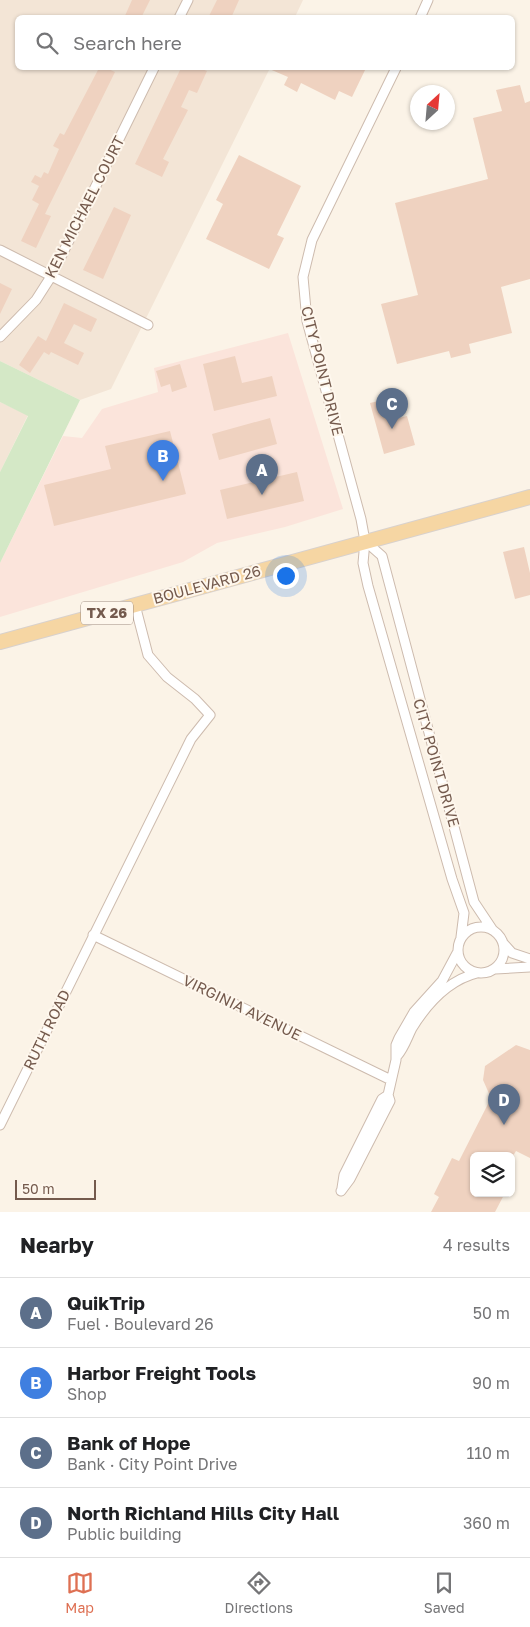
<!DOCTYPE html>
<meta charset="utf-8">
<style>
:root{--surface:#fff;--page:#f2f2f2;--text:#202124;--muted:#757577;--line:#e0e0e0;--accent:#de7053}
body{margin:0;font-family:"Golos Text",sans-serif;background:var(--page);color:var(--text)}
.controls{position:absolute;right:15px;bottom:15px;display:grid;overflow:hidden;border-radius:8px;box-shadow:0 1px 4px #0004}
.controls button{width:45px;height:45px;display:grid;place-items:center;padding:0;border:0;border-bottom:1px solid var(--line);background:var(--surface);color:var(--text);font:25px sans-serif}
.compass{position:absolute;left:410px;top:85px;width:45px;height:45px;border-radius:50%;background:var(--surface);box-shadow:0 1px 4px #0004;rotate:26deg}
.scale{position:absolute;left:15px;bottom:12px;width:81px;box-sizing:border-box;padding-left:5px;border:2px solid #745a4d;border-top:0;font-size:14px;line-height:18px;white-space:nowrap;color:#745a4d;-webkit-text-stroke:4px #fef7ed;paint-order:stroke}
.you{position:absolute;left:285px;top:575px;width:18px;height:18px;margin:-12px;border:4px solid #fff;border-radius:50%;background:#1a73e8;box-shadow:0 0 0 8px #1a73e833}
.badge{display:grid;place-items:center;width:32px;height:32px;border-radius:50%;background:var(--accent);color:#fff;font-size:16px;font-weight:700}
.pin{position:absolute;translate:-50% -41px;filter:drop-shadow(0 1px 2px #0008)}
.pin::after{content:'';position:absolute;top:26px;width:18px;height:15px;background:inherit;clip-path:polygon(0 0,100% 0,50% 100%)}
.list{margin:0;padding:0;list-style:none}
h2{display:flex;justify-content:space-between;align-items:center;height:65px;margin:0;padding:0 20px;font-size:21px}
h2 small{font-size:16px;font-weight:400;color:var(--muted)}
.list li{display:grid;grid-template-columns:32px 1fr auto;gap:15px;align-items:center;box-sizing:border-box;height:70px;padding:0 20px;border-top:1px solid var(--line)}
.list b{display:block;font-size:19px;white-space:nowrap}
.list p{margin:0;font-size:16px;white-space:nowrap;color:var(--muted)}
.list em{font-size:16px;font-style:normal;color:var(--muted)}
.icon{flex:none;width:28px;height:28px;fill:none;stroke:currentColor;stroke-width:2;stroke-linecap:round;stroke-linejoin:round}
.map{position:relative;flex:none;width:530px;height:1212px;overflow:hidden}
.search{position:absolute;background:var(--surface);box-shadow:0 1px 4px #0004;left:15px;right:15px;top:15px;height:55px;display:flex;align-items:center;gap:12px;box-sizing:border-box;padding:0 18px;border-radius:8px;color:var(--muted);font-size:19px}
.sheet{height:345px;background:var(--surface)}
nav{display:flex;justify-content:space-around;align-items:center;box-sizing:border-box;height:70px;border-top:1px solid var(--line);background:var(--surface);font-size:14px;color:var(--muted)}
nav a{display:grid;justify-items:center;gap:2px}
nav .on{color:var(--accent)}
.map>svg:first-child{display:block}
.residential{fill:#f3e5d6}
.commercial{fill:#fbe4db}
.green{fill:#d4e8c6}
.building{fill:#efd2c0}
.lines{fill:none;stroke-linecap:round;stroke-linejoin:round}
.minor-casing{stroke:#cdbbae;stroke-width:11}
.primary-casing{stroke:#d8d1cd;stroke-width:16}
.minor{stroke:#fff;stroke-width:9}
.primary{stroke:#f6d6a3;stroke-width:14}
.labels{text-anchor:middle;stroke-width:4;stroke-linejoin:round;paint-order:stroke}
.shield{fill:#fef7ed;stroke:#9d897d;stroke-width:1}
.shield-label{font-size:14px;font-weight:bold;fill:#745a4d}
.street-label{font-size:15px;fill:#745a4d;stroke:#fef7ed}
</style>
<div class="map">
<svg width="530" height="1212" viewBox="0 0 530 1212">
<rect width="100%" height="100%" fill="#fbf3e7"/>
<path class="residential" d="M0 0H303L295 17 18 18V68H270L111 389 80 400 0 361Z
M0 402 28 415 0 472Z"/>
<path class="commercial" d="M288 333 343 509 285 527 217 543 183 562 0 617V563L63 436 82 438 102 409 158 392 154 368Z"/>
<path class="green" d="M0 361 80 400 0 563V472L28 416 0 402Z"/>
<path class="building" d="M132 0H150L141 18H124Z
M217 0H239L231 18H208Z
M99 68H106L115 72 45 214 51 216 36 248 21 241 39 204 32 200 39 186 31 182 35 175 41 178 44 172 48 174 59 149 53 146 60 133 64 135Z
M181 68H199L207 71 197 93 189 90 181 107 188 110 163 159 169 162 162 177 135 164Z
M267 68H366L352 97 339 91 335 100 301 83 297 92 284 85 288 77Z
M520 85 525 103 530 101V279L501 287 512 333 469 344 471 353 451 358 449 351 397 364 381 304 418 295 395 203 488 179 473 118 502 111 496 90Z
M239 155 301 186 277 235 284 238 269 269 206 239 223 204 216 200Z
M114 207 131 215 103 279 83 270Z
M0 283 12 289 0 314Z
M64 303 97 319 91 332 74 324 64 343 84 353 78 365 51 352 49 355 44 352 30 373 19 365 38 336 46 341Z
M235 356 242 383 272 376 277 396 214 411 203 364Z
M180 364 187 387 172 392 170 384 161 387 156 371Z
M387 399 392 420 407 416 415 445 384 454 370 403Z
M270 418 277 444 219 460 212 434Z
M170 431 186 494 54 526 44 485 111 469 105 446Z
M297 472 304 501 227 519 220 490Z
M524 547 530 573V595L515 599 503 552Z
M516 1045 530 1050V1158L516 1151 513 1156H474V1193H505L495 1212H431L439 1197 434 1194 452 1158 459 1161 491 1098 483 1080 485 1066Z"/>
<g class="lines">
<defs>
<path id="minor" d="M179 18 188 0
M420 18 428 0
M396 68 312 240 303 277 307 321 361 519 365 541 363 563 368 586 452 879 464 913 461 937
M0 250 148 325
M0 337 36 300 52 275 154 68
M365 541 382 556 474 902 492 929
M458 950a23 23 0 1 1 46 0a23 23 0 1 1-46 0Z
M93 935 391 1080
M503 943 512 953 530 959
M495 969 530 967
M397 1056C404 1048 407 1038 412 1028 427 1004 449 980 477 973
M0 1125 191 739 210 715 195 699 167 677 148 655 135 605
M342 1188 344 1175 382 1099 388 1095
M341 1191 350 1179 390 1101 388 1095 396 1060V1045L399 1038 414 1012 442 981 457 953"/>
<path id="primary" d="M0 642 530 497"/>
</defs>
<use href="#minor" class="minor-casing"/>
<use href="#primary" class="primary-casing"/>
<use href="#minor" class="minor"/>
<use href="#primary" class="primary"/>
</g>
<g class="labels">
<rect class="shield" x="81" y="601.5" width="52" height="23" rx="4"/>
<g class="shield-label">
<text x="107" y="618">TX 26</text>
</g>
<g class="street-label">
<text transform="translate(85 207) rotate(-63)" y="5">KEN MICHAEL COURT</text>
<text transform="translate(322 371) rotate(76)" y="5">CITY POINT DRIVE</text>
<text transform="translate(207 585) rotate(-15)" y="5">BOULEVARD 26</text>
<text transform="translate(436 763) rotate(74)" y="5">CITY POINT DRIVE</text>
<text transform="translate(242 1008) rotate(26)" y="5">VIRGINIA AVENUE</text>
<text transform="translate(47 1030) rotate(-64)" y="5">RUTH ROAD</text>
</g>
</g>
</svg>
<div class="controls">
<button><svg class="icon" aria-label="layers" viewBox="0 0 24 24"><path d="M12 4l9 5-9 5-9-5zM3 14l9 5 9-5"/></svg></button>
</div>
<svg class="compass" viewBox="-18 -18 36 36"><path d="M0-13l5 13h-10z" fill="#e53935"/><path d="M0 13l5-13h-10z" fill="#757577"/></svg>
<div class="scale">50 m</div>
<div class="you"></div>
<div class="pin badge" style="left:262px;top:495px;background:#5c6f8a">A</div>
<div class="pin badge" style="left:163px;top:481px;background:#3f7fe0">B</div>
<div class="pin badge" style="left:392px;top:429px;background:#5c6f8a">C</div>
<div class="pin badge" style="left:504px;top:1125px;background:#5c6f8a">D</div>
<div class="search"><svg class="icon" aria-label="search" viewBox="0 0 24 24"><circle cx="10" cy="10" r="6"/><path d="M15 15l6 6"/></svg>Search here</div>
</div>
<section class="sheet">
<h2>Nearby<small>4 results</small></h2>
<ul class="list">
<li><span class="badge" style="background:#5c6f8a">A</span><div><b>QuikTrip</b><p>Fuel · Boulevard 26</p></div><em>50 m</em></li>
<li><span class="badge" style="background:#3f7fe0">B</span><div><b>Harbor Freight Tools</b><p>Shop</p></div><em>90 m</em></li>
<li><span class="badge" style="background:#5c6f8a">C</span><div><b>Bank of Hope</b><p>Bank · City Point Drive</p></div><em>110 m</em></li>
<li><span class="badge" style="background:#5c6f8a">D</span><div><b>North Richland Hills City Hall</b><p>Public building</p></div><em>360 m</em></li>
</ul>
</section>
<nav>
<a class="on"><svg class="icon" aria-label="map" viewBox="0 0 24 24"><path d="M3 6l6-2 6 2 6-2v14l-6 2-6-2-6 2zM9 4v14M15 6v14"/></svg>Map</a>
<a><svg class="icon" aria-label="directions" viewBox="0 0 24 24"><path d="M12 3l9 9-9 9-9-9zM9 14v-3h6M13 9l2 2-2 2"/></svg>Directions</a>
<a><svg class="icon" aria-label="saved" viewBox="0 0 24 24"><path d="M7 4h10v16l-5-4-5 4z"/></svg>Saved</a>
</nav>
